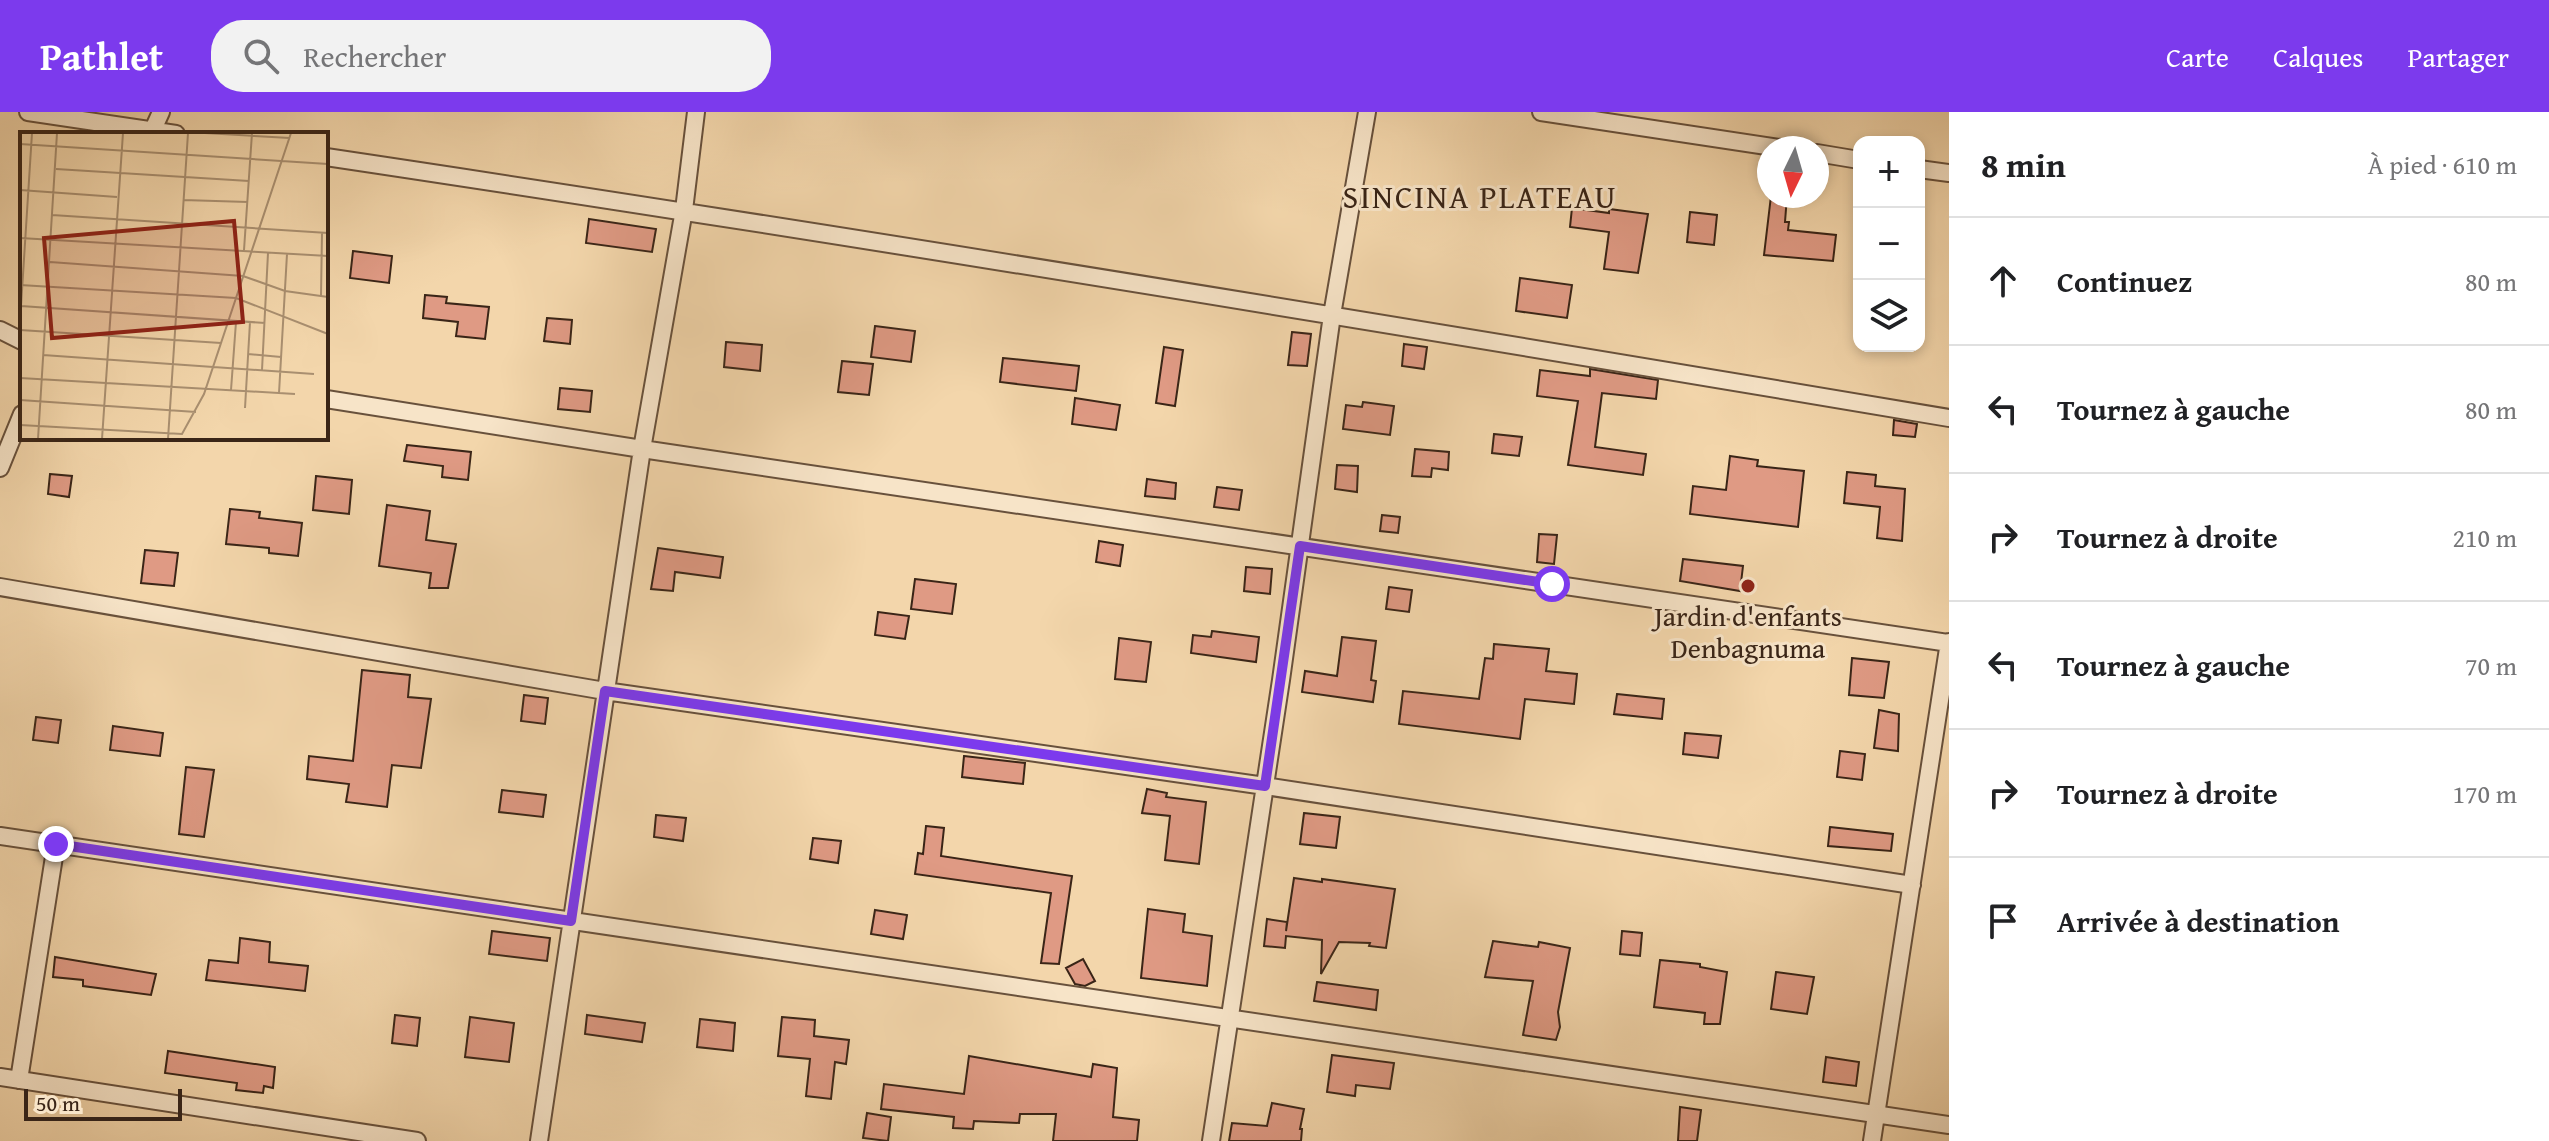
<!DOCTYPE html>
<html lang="fr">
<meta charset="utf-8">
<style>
:root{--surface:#fff;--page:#f2f2f2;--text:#202124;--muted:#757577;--line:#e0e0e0;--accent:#7c3aed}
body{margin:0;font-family:"Gentium Book Plus",serif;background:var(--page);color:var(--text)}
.controls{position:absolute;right:24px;top:24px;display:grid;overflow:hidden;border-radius:16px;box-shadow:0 4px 12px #0003}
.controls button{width:72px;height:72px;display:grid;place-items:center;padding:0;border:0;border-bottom:2px solid var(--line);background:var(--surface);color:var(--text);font:40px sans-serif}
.compass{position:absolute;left:1757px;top:24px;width:72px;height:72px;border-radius:50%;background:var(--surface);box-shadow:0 4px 12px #0003;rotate:185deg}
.scale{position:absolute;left:24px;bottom:20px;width:158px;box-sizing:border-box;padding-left:8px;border:4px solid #3a2517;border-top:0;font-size:22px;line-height:28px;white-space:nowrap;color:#3a2517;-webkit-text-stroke:6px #f7e4c8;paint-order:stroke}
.stop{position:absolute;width:24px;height:24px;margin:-18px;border:6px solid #7c3aed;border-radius:50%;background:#fff}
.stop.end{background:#7c3aed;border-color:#fff;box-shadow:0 2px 8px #0008}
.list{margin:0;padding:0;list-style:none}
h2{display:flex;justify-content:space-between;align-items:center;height:104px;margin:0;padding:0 32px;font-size:34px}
h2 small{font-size:26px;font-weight:400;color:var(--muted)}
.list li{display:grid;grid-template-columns:52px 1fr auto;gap:24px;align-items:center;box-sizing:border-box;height:128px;padding:0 32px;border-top:2px solid var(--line)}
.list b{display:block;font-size:30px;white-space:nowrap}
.list em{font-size:26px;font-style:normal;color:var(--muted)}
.icon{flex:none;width:44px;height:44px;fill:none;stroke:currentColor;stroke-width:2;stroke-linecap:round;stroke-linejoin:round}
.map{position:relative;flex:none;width:1949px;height:1029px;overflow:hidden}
header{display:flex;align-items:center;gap:48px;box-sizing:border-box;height:112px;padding:0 40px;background:var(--accent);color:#fff}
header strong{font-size:38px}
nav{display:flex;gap:44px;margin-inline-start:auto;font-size:28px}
.search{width:560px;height:72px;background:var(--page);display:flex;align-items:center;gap:20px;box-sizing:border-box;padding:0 28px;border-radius:32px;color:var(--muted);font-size:30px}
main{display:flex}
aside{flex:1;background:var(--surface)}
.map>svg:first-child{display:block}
.building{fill:#df9a84;stroke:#3a2517;stroke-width:2}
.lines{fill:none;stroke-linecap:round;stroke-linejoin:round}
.minor-casing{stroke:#68513c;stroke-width:20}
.minor{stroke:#f7e4c8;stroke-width:16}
.route{stroke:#7c3aed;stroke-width:10}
.poi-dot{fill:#8f2418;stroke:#f7e4c8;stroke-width:3}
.labels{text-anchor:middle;stroke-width:6;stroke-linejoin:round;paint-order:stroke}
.poi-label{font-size:28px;fill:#3a2517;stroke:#f7e4c8}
.quarter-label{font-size:32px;letter-spacing:2px;fill:#3a2517;stroke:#f7e4c8}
.inset-road{fill:none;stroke:#a98f70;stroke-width:2}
.view{fill:#8f2418;fill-opacity:0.15;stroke:#8f2418;stroke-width:4}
.inset-edge{fill:none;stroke:#3a2517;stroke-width:4}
</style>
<header>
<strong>Pathlet</strong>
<div class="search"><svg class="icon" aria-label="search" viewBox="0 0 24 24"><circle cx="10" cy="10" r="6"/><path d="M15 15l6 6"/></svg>Rechercher</div>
<nav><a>Carte</a><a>Calques</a><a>Partager</a></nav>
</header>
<main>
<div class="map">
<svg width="1949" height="1029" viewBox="0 0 1949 1029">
<rect width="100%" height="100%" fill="#f3d6ab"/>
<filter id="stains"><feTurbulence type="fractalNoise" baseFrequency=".0025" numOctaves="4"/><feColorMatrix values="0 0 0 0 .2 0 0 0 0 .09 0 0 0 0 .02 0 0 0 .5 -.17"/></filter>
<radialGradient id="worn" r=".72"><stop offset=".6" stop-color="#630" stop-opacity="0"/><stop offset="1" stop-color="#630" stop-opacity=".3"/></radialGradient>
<path class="building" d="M1771 84H1787L1785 110H1789L1788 118 1836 123 1833 149 1764 143Z
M1572 96 1609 101V97L1648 102 1638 161 1604 157 1609 120 1570 115Z
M1690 100 1717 103 1714 133 1687 130Z
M589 107 656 117 652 140 586 131Z
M353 139 392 144 389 171 350 166Z
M1520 166 1572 173 1567 206 1516 199Z
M425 183 447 185 446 191 489 195 485 227 456 224 458 210 423 206Z
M547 206 572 208 570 232 544 229Z
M875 214 915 219 911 250 871 245Z
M1292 220 1311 222 1307 254 1288 253Z
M726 230 762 233 760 259 724 255Z
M1404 232 1427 235 1424 257 1402 254Z
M1164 235 1183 238 1175 294 1156 291Z
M1003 246 1079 254 1076 279 1000 270Z
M842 249 873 252 869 283 838 280Z
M1590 257 1658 268 1656 287 1602 281 1595 335 1646 342 1643 363 1568 353 1578 289 1537 284 1540 258 1590 264Z
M560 276 592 279 590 300 558 297Z
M1075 286 1120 293 1116 318 1072 312Z
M1363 290 1394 294 1390 323 1343 317 1346 293 1362 295Z
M1894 308 1917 312 1915 325 1893 323Z
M1494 322 1522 325 1519 344 1492 341Z
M407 333 471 340 468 368 442 365 443 354 404 349Z
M1415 337 1449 340 1448 358 1432 356 1431 365 1412 364Z
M1730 344 1758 348 1757 354 1804 359 1798 415 1690 402 1693 374 1726 378Z
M1337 353 1358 354 1357 380 1335 377Z
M1847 360 1876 363 1875 374 1905 377 1902 429 1877 426 1880 395 1844 391Z
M50 362 72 364 69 385 48 382Z
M316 364 352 368 349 402 313 398Z
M1147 367 1176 371 1175 387 1145 384Z
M1217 375 1242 378 1239 398 1214 395Z
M387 393 430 399 426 428 456 432 448 476H429L431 461 379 454Z
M230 397 260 400 259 406 302 411 298 444 269 441V436L226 432Z
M1382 403 1400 405 1398 421 1380 419Z
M1539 422 1557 423 1554 452 1537 450Z
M1099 429 1123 433 1120 454 1096 450Z
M658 436 723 445 720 466 675 460 673 479 651 477Z
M145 438 178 441 174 474 141 471Z
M1683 447 1743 454 1740 479 1680 469Z
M1246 455 1272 457 1270 482 1244 479Z
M915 467 956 472 952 502 911 497Z
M1389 475 1412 478 1409 500 1386 497Z
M878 500 909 504 905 527 875 523Z
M1212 519 1259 525 1256 550 1191 541 1193 523 1211 525Z
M1342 525 1376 529 1371 568 1376 569 1373 590 1302 580 1305 559 1337 564Z
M1119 526 1151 530 1146 570 1115 567Z
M1494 532 1549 537 1546 559 1577 562 1574 592 1525 587 1520 627 1399 612 1403 579 1479 587 1485 546 1493 547Z
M1852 546 1889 550 1884 586 1849 583Z
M362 558 410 563 408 585 431 587 421 656 392 653 387 695 346 690 349 672 307 667 309 644 353 649Z
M1617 582 1664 587 1662 607 1614 602Z
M524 583 548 586 545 612 521 609Z
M1879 598 1899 602 1898 639 1874 636Z
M36 605 61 608 58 631 33 628Z
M113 614 163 621 160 644 110 638Z
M1685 621 1721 624 1718 646 1683 642Z
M1840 639 1865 642 1862 668 1837 665Z
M964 644 1025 651 1023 672 962 665Z
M186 655 214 658 204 725 179 722Z
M1147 677 1167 681 1166 685 1206 690 1199 752 1165 748 1170 704 1142 701Z
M502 678 546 683 543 705 499 700Z
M1304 701 1340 705 1336 736 1300 732Z
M656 703 686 706 683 729 654 725Z
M926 714 944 716 941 744 1072 764 1059 852 1041 851 1051 781 915 762 918 741 923 742Z
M1830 715 1893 722 1891 739 1828 734Z
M813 726 841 729 838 751 810 747Z
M1294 766 1322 770V767L1395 777 1386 836 1369 834 1370 831 1339 830 1321 862 1322 828 1286 824 1285 836 1264 834 1267 807 1287 810 1286 819Z
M1148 797 1185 802 1183 820 1212 824 1207 874 1141 866Z
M875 798 907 803 903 827 871 822Z
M492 819 550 826 547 849 489 842Z
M1622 819 1642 821 1640 844 1620 842Z
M240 826 270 830 269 850 308 854 305 879 206 868 209 848 238 851Z
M1493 829 1538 835 1539 830 1570 836 1558 900 1560 915 1556 928 1523 923 1533 869 1485 865Z
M55 845 156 862 151 883 83 874V868L53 865Z
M1083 847 1095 869 1085 874 1075 872 1066 856Z
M1660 848 1700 852V855L1727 860 1720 912H1704L1705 901 1654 895Z
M1776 860 1814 865 1807 902 1771 897Z
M1317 870 1378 878 1376 898 1314 889Z
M395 903 420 906 417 934 392 931Z
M587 903 645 911 642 930 585 922Z
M470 905 514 911 509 950 465 945Z
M782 905 815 908 814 924 849 928 846 952 835 950 831 987 806 984 810 947 778 944Z
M700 907 735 911 733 939 697 935Z
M168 939 275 955 273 976 264 974 263 981 236 978 237 971 165 961Z
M1332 943 1394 951 1390 977 1356 973 1355 984 1327 980Z
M969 944 1091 965 1093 952 1117 956 1113 1005 1139 1008 1137 1029H1053L1056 1002H1020L1019 1011 974 1009 973 1017 953 1016 954 1005 881 997 884 972 964 982Z
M1826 945 1859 950 1856 974 1823 970Z
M1272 991 1304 997 1300 1017H1302L1301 1029H1229L1232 1011 1267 1014Z
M1680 995 1701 998 1697 1029H1678Z
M867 1001 891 1005 888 1029 863 1026Z"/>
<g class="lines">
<defs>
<path id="minor" d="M28 0 176 22
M1541 0 1780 36
M151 22 161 0
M1817 41 1859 48
M326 45C868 126 1409 215 1949 306
M1919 57 1949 61
M0 218 22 229
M326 287 642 337 1949 531
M0 356 22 302
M0 475 605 579 1265 674 1912 773
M0 724 1949 1013
M0 965 417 1029
M19 968 56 732
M539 1029 642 337 684 98 696 0
M1211 1029 1281 568 1332 203 1367 0
M1872 1029 1949 530"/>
</defs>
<use href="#minor" class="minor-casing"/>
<use href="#minor" class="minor"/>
</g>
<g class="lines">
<path class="route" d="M56 732 571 809 605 579 1265 674 1300 434 1552 472"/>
</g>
<circle class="poi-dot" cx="1748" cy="474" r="8"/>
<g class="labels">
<g class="poi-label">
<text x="1748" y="514">Jardin d'enfants<tspan x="1748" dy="32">Denbagnuma</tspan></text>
</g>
<g class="quarter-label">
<text x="1480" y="96">SINCINA PLATEAU</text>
</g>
</g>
<g transform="translate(20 20)">
<rect width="308" height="308" fill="#f3d6ab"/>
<path class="inset-road" d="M185 1 270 6M0 12 308 32M36 37 229 49M0 58 97 65M163 68 228 70M32 83 308 101M0 106 308 124M224 118 232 1M30 130 223 144 265 159 308 165M0 153 216 166 308 202M301 164 302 101M1 174 245 191M0 190 12 1M0 198 201 211M228 222 261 225M23 223 294 242M242 238 248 121M0 246 275 262M211 258 216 190M259 261 267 122M0 268 176 280M225 276 230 190M0 293 162 302 184 262 271 1M18 307 37 1M82 307 103 1M148 307 168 1"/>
<path class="view" d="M214 89 223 190 32 206 24 106Z"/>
<rect width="308" height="308" class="inset-edge"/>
</g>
<rect width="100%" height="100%" filter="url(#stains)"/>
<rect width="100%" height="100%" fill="url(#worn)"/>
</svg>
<div class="controls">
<button>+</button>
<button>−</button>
<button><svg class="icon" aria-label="layers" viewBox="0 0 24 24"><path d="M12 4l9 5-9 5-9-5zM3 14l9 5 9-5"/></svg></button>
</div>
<svg class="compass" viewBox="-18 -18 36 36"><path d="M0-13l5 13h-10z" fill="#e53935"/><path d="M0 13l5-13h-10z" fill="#757577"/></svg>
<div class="scale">50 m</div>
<div class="stop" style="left:1552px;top:472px"></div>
<div class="stop end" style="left:56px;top:732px"></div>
</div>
<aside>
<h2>8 min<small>À pied · 610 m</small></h2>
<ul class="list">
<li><svg class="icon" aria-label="ahead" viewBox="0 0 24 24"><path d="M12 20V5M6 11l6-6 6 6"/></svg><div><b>Continuez</b></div><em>80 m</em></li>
<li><svg class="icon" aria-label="left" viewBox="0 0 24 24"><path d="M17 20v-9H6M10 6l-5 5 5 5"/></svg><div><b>Tournez à gauche</b></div><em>80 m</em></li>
<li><svg class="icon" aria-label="right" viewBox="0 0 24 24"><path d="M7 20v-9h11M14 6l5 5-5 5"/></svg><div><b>Tournez à droite</b></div><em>210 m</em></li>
<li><svg class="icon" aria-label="left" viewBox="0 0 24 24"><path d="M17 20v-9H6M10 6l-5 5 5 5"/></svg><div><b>Tournez à gauche</b></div><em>70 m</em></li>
<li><svg class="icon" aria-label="right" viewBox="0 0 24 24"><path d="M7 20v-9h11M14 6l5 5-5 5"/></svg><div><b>Tournez à droite</b></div><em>170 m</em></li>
<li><svg class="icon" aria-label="arrive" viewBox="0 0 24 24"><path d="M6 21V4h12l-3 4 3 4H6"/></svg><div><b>Arrivée à destination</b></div></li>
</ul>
</aside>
</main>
